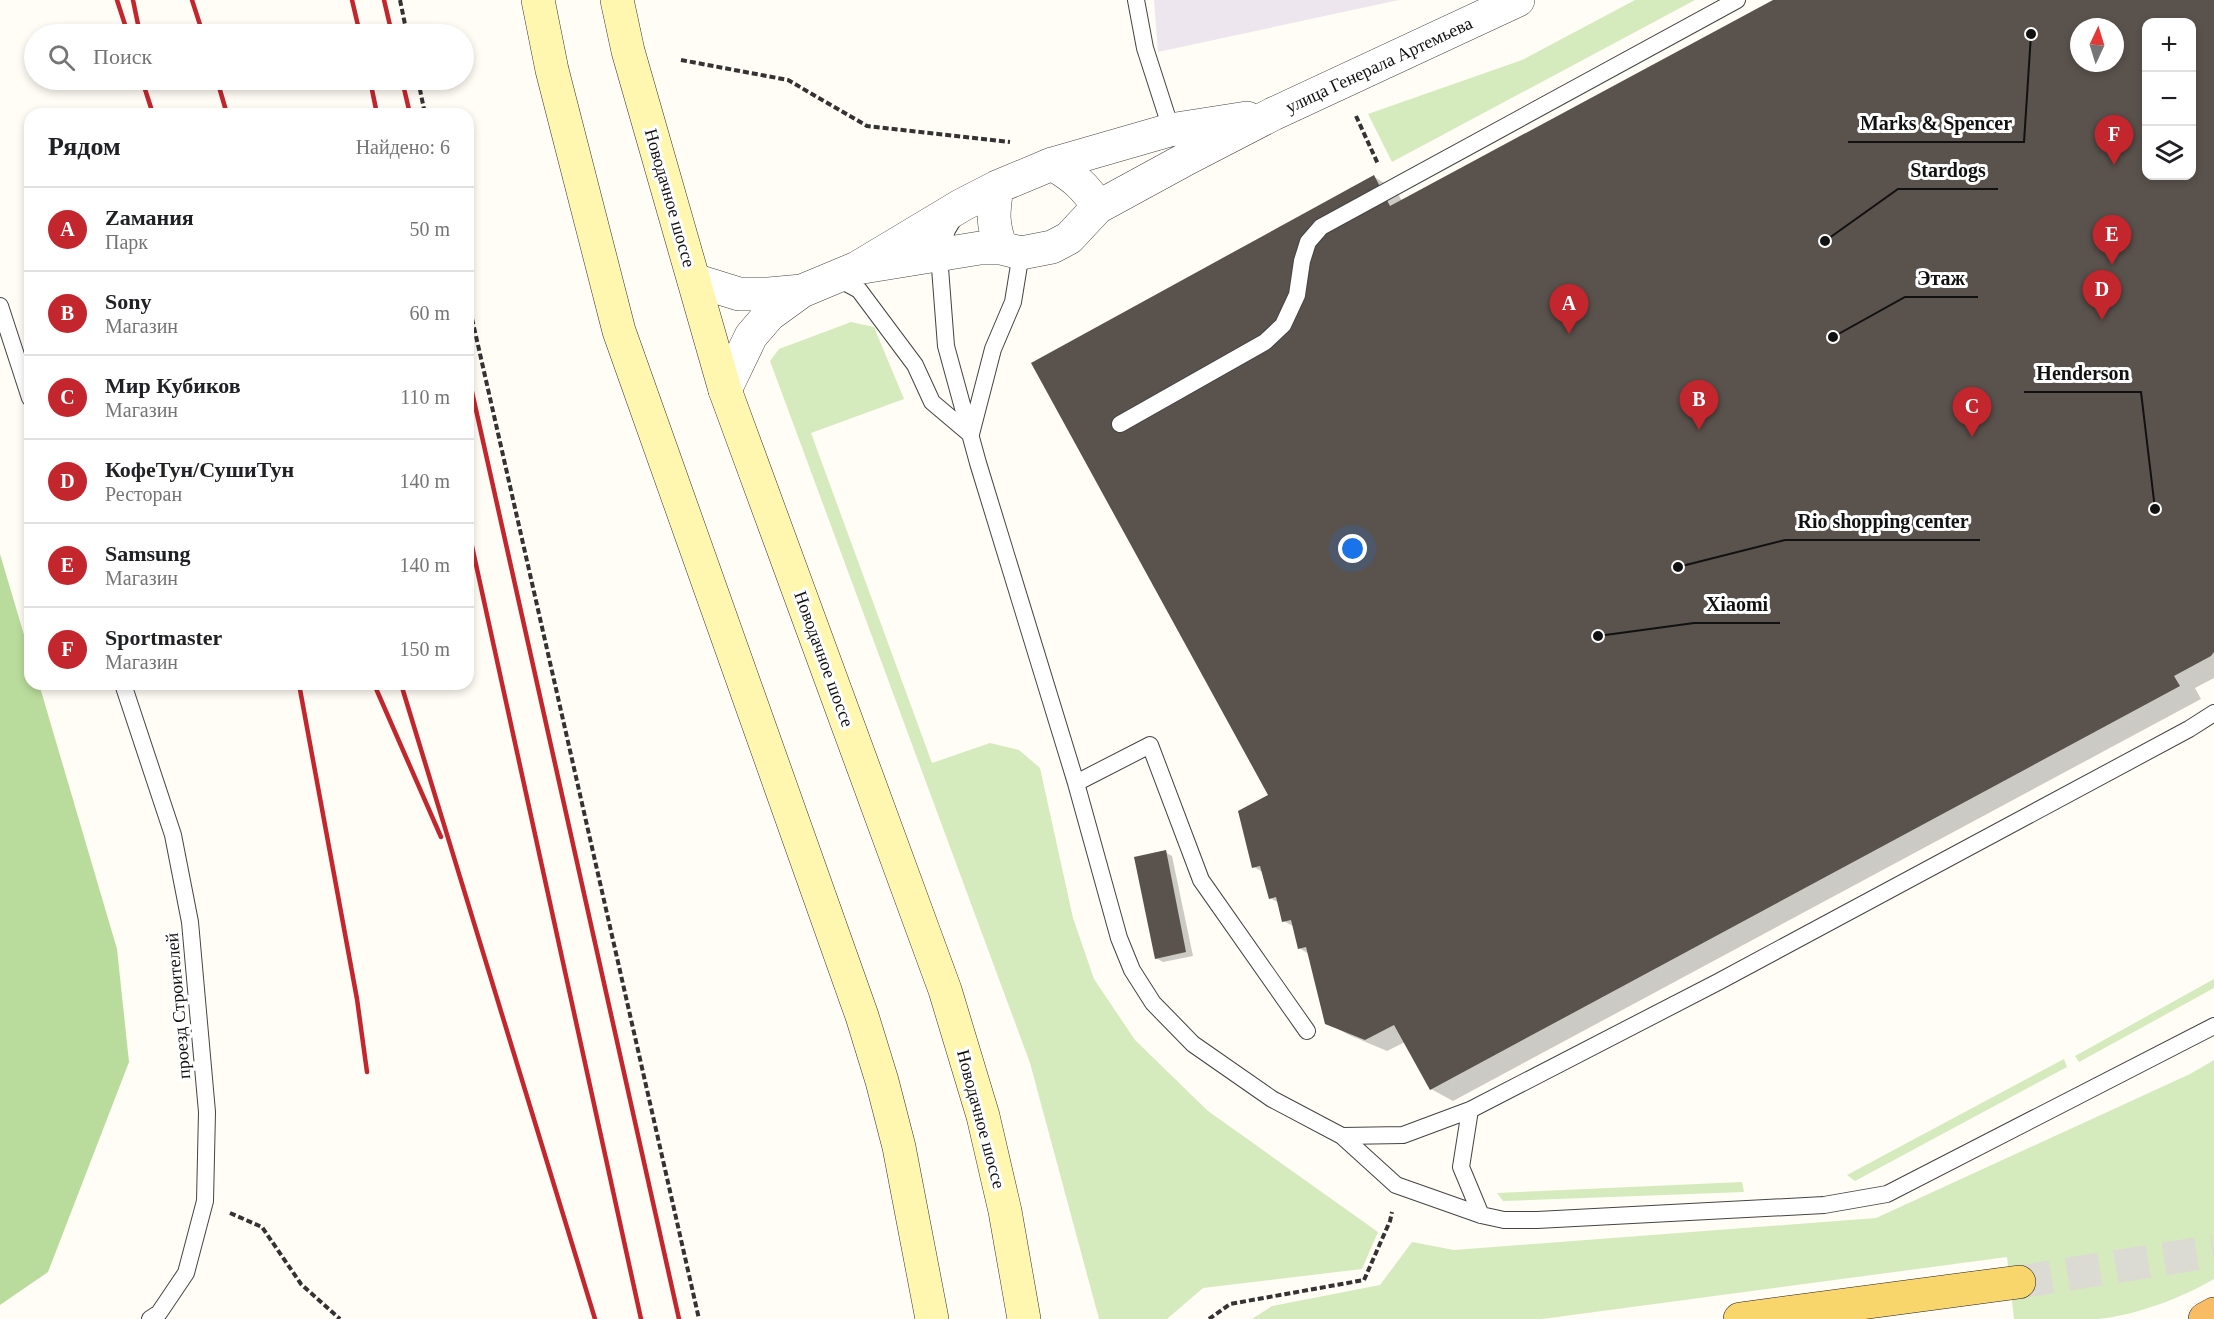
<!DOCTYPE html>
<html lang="ru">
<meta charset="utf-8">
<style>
:root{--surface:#fff;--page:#f6f6f6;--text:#202124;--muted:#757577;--line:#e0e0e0;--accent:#c4262e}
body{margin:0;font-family:Georgia,serif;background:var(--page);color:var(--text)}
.controls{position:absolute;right:18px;top:18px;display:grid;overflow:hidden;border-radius:12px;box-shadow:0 3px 9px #0003}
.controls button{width:54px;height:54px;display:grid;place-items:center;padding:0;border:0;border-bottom:2px solid var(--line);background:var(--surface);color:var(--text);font:30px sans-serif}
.compass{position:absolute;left:2070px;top:18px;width:54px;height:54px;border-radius:50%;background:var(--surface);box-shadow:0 3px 9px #0003;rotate:4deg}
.you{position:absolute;left:1353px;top:549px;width:21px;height:21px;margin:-15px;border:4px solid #fff;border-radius:50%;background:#1a73e8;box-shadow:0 0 0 9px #1a73e833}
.badge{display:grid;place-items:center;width:39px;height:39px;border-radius:50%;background:var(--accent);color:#fff;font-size:20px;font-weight:700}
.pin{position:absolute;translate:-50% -50px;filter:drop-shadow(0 2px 3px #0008)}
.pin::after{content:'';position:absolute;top:32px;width:21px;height:18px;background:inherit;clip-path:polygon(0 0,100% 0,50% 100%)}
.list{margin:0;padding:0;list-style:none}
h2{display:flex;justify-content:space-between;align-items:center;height:78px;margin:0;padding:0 24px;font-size:26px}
h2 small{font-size:20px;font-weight:400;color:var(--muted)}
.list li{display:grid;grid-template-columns:39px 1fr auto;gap:18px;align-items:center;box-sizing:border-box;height:84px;padding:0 24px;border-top:2px solid var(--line)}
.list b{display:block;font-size:22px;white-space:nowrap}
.list p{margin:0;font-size:20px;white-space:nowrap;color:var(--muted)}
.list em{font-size:20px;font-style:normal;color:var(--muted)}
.icon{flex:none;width:33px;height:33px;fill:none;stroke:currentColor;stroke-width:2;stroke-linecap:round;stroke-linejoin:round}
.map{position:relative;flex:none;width:2214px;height:1319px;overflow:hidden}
.search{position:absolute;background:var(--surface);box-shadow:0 3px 9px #0003;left:24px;top:24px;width:450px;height:66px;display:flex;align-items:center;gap:15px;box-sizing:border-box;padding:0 21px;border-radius:33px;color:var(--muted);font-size:22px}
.panel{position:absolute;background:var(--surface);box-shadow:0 3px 9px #0003;left:24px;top:108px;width:450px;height:582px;border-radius:18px}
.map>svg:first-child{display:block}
.industrial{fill:#eee6ef}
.green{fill:#d5ebbd}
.forest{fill:#b9dc9c}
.shadow{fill:#0003;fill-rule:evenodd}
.building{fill:#5a524d;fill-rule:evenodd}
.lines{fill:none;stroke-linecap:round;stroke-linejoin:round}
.primary-tunnel{stroke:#dbdad3;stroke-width:33;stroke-dasharray:33 16;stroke-linecap:butt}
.service-casing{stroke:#444;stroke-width:18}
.minor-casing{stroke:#444;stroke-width:34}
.secondary-casing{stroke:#333;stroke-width:34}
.primary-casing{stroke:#222;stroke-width:34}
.trunk-casing{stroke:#222;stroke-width:34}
.path{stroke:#333;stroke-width:4;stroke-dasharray:6 3;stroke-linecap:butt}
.service{stroke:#fff;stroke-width:16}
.minor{stroke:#fff;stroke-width:33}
.secondary{stroke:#fff6b0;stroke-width:33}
.primary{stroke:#f9d66b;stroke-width:33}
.trunk{stroke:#f7bc64;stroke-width:33}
.rail{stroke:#c4262e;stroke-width:4.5}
.labels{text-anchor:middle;stroke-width:6;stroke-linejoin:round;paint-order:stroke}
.street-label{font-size:18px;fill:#111;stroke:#fff}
.leader{fill:none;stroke:#111;stroke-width:2}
.callout-dot{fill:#111;stroke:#fff;stroke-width:2}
.callout-label{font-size:20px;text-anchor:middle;font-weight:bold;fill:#111;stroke:#fff;stroke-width:6;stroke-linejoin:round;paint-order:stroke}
</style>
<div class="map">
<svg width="2214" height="1319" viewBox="0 0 2214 1319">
<rect width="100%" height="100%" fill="#fffdf5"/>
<path class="industrial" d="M1154 0H1399L1158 52Z"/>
<path class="green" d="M1635 0H1695L1392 162 1368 114 1522 60Z
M851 322 874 327 904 399 811 433 932 763 990 743 1019 750 1040 768 1073 918 1094 979 1135 1040 1208 1111 1378 1232 1362 1269 1203 1288 1167 1319H1099L1030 1063 770 361 779 349Z
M2214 979V988L2079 1062 2075 1056Z
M2064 1059 2067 1067 1855 1181 1847 1175Z
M2214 1060V1279C2182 1298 2134 1316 2097 1319 2070 1319 2041 1319 2014 1319L2007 1257 1542 1319H1252L1272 1306 1380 1285 1412 1242 1454 1250 1876 1218 2190 1074Z
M1742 1182 1744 1192 1503 1201 1497 1193Z"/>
<path class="forest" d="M0 554 30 655V684H39L117 949 129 1062 48 1272 0 1305Z"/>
<path class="shadow" d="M1776 0H2214V678L2195 688 2201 699 1453 1101 1431 1089 1405 1042 1387 1051 1349 1035 1327 1023 1309 954 1299 948 1293 926 1283 921 1279 903 1270 898 1264 873 1254 867 1270 796 1374 177 1396 190 1402 201ZM2146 22H2192V176H2146ZM2079 27H2115V63H2079Z
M1165 852 1172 856 1193 956 1163 962 1156 958Z"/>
<path class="building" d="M1773 0H2214V652L2211 656 2174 676 2180 686 1430 1090 1394 1025 1365 1040 1325 1024 1306 947 1298 949 1291 920 1282 922 1276 897 1269 899 1260 866 1252 868 1238 811 1268 795 1031 363 1374 175 1390 206ZM2146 22H2192V176H2146ZM2079 27H2115V63H2079Z
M1166 850 1186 952 1155 959 1134 857Z"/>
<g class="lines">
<path class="primary-tunnel" d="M2019 1282 2214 1251"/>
<defs>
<path id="service" d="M1136 0 1145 48 1173 135
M956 215 947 230 939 255 946 346 978 463 1076 783 1119 938 1132 970 1153 1003 1193 1044 1272 1099 1342 1136 1396 1185 1481 1215 1504 1220H1537L1824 1205 1887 1194 2214 1026
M835 277 859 290 915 365 932 402 971 435
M0 306 30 398
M1120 424 1265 342 1283 325 1297 295 1302 261 1308 242 1321 227 1737 0
M971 434 993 349 1013 302 1021 253
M123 684 173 835 190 922 207 1112 205 1201 186 1273 159 1313 150 1319
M1076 783 1150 745 1201 880 1307 1031
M1470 1110 1461 1167 1481 1215
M1342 1136 1403 1135 1470 1110 1718 982 2189 729 2214 713"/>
<path id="minor" d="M1052 164C1073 176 1086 187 1098 207
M997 187C993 213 992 223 1001 248
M857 268 980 248H1001L1021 253 1052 247 1069 238 1098 207 1186 159 1273 114 1518 0
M694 280 739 294H769L802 291
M725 390 751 336 769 315 802 291 857 268 962 205 997 187 1052 164 1170 130 1247 118"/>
<path id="secondary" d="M538 0 552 70 619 331 862 1016 882 1081 899 1147 932 1319
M617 0 628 51 725 390 945 990 983 1116 1005 1211 1024 1319"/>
<path id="primary" d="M1740 1319 2019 1282"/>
<path id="trunk" d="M2205 1319 2214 1314"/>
</defs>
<use href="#service" class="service-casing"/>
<use href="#minor" class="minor-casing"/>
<use href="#secondary" class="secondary-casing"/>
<use href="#primary" class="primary-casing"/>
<use href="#trunk" class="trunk-casing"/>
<path class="path" d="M400 0 407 34
M681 60 788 80 867 126 1010 142
M418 80 425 114
M1356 116 1378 164
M468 301 699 1319
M230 1213 262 1227 301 1284 340 1319
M1209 1319 1230 1304 1364 1280 1390 1221 1392 1212"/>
<use href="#service" class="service"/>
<use href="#minor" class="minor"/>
<use href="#secondary" class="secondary"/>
<use href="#primary" class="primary"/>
<use href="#trunk" class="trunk"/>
<path class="rail" d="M117 0 128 34
M133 0 140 34
M192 0 203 34
M352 0 360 34
M384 0 392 34
M142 80 153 114
M217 80 227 114
M370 80 377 114
M402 80 410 114
M468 374 679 1319
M468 528 641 1319
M299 684 357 999 367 1072
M374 684 441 837
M401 684 595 1319"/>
</g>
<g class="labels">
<g class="street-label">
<text transform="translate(1379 65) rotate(-25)" y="6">улица Генерала Артемьева</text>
<text transform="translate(670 198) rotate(74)" y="6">Новодачное шоссе</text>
<text transform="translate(824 659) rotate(70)" y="6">Новодачное шоссе</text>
<text transform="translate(178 1006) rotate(-95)" y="6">проезд Строителей</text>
<text transform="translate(981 1119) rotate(75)" y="6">Новодачное шоссе</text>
</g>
</g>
<path class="leader" d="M2031 34L2024 142H1848M1825 241L1898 189H1998M1833 337L1905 297H1978M2155 509L2141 392H2024M1678 567L1785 540H1980M1598 636L1694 623H1780"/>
<g class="callout-dot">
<circle cx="2031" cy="34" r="6"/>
<circle cx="1825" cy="241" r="6"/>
<circle cx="1833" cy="337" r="6"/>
<circle cx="2155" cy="509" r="6"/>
<circle cx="1678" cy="567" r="6"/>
<circle cx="1598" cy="636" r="6"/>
</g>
<g class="callout-label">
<text x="1936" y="130">Marks &amp; Spencer</text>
<text x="1948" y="177">Stardogs</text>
<text x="1941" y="285">Этаж</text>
<text x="2083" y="380">Henderson</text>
<text x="1883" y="528">Rio shopping center</text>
<text x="1737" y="611">Xiaomi</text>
</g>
</svg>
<div class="controls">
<button>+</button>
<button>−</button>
<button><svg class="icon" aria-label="layers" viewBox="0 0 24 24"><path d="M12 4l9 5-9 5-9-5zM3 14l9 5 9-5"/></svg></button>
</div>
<svg class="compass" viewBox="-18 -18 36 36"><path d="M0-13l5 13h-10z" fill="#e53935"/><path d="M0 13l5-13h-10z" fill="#757577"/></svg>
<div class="you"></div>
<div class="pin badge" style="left:1569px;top:334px">A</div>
<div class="pin badge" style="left:1699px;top:430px">B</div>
<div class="pin badge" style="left:1972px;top:437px">C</div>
<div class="pin badge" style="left:2102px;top:320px">D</div>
<div class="pin badge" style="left:2112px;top:265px">E</div>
<div class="pin badge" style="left:2114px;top:165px">F</div>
<div class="search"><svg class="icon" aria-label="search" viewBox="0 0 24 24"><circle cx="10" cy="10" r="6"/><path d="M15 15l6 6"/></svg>Поиск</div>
<section class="panel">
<h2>Рядом<small>Найдено: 6</small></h2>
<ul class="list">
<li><span class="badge">A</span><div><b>Zамания</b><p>Парк</p></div><em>50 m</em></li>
<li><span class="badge">B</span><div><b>Sony</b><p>Магазин</p></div><em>60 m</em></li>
<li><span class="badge">C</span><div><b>Мир Кубиков</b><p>Магазин</p></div><em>110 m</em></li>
<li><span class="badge">D</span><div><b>КофеТун/СушиТун</b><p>Ресторан</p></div><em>140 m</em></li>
<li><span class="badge">E</span><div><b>Samsung</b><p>Магазин</p></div><em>140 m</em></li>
<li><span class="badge">F</span><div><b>Sportmaster</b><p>Магазин</p></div><em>150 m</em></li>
</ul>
</section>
</div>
